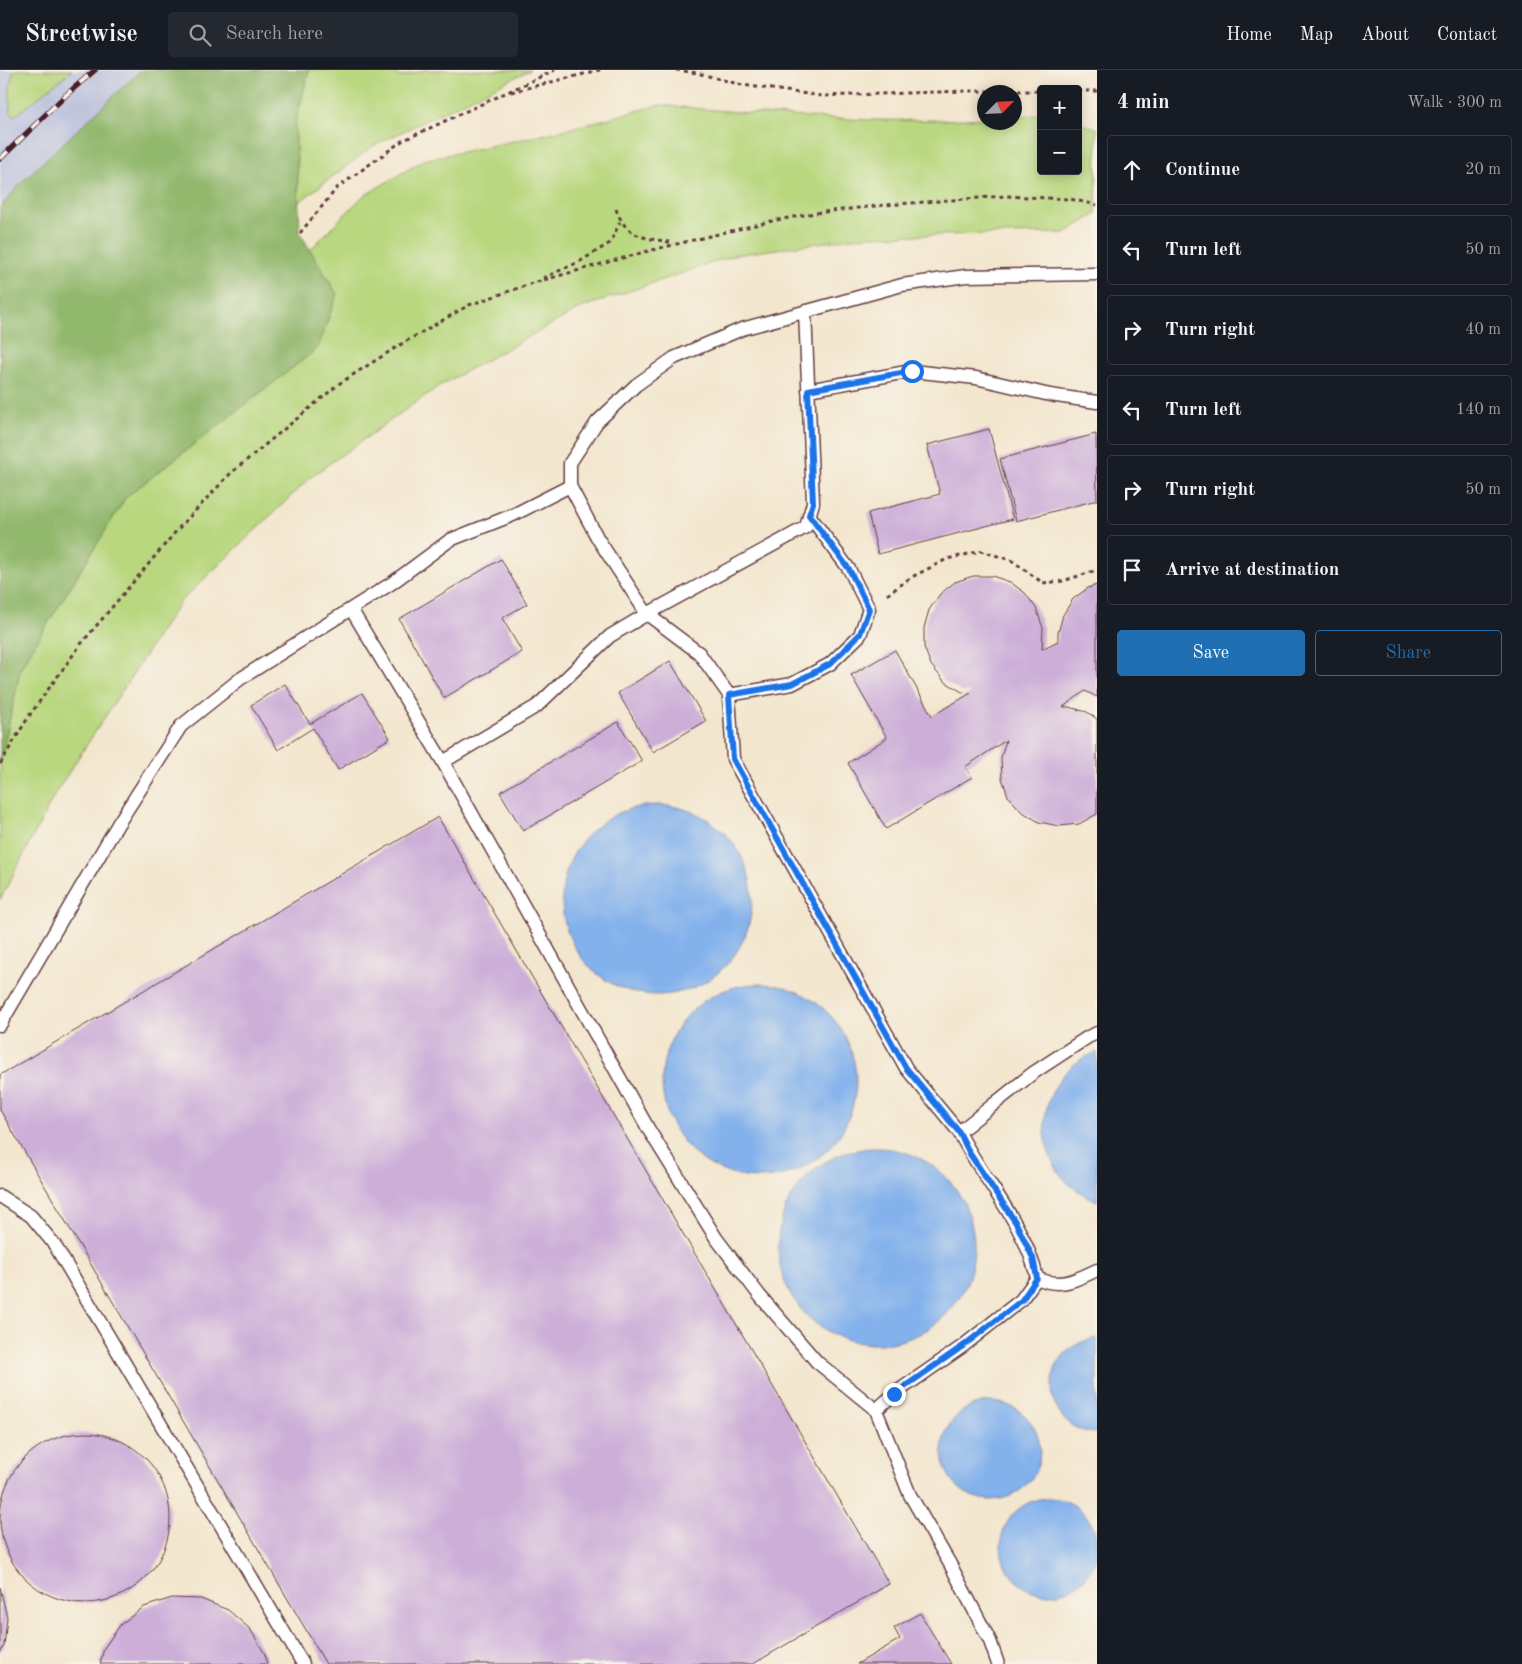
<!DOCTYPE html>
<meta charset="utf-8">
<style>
:root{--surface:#171b24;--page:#242831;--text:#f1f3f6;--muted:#9ea1a6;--line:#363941;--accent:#1f6fb2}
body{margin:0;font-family:"Old Standard TT",serif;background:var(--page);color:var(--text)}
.controls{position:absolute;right:15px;top:15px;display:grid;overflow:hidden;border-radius:5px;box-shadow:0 2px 12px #0003}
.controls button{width:45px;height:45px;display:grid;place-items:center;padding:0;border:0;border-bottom:1px solid var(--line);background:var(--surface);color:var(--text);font:25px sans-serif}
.compass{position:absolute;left:977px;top:15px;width:45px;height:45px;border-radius:50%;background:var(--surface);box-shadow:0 2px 12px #0003;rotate:66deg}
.stop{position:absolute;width:15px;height:15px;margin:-11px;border:4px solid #1a73e8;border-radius:50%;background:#fff}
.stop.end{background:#1a73e8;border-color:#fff;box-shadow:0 1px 5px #0008}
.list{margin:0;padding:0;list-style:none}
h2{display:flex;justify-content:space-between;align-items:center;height:65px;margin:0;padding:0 20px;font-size:21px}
h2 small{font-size:16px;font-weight:400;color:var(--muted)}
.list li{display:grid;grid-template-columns:32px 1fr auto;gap:15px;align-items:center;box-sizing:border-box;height:70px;margin:0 10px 10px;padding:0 10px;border:1px solid var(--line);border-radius:5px}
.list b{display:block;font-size:19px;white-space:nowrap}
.list em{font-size:16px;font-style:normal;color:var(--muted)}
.actions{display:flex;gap:10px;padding:15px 20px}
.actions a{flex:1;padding:11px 0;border:1px solid var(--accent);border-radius:5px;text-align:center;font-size:18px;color:var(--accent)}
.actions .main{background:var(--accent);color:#fff}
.icon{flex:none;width:28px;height:28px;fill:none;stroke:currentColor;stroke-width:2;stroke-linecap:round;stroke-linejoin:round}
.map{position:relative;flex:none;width:1097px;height:1594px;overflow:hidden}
header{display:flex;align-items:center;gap:30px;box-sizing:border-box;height:70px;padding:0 25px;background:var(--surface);border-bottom:1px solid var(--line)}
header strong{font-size:24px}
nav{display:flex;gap:28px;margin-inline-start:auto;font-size:18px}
.search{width:350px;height:45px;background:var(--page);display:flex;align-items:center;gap:12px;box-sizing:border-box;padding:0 18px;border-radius:5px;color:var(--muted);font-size:19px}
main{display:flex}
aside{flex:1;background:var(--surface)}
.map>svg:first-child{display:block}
.industrial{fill:#bec3dd}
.green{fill:#b8d77e;stroke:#817b54}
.forest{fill:#92b86d;stroke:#6e6c4c}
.water{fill:#82b1ec;stroke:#66688c}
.building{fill:#ccaed8}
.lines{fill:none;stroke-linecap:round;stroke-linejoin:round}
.lane-casing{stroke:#633d43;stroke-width:15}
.path{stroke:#633d43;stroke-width:3;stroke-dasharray:4 4;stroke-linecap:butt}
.lane{stroke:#fff;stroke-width:12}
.rail-casing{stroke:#4a1f2b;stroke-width:5.5}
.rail{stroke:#f7f3e8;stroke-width:4;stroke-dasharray:11;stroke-linecap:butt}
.route{stroke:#1a73e8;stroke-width:6}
</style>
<header>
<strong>Streetwise</strong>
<div class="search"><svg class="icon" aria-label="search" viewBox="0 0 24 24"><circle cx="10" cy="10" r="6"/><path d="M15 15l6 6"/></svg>Search here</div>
<nav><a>Home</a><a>Map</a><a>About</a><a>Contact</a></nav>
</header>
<main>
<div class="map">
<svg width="1097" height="1594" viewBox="0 0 1097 1594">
<rect width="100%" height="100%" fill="#f7f3e8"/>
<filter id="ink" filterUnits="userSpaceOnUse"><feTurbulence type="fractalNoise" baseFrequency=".02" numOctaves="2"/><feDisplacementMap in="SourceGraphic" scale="10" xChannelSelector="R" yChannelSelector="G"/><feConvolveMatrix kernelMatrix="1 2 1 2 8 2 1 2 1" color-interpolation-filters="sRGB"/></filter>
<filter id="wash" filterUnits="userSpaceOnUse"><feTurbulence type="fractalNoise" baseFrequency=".0096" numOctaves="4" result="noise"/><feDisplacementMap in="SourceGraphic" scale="20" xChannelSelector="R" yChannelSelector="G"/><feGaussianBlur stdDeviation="1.12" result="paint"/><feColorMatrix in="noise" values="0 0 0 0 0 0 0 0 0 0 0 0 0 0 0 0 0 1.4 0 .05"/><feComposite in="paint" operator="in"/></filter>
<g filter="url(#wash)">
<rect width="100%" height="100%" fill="#f3e6ce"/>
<path class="industrial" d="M0 0H14L10 16 56 12 72 0H141L21 113 0 138Z"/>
<path class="green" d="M14 0H72L15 46 10 42V16Z
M309 0H388L401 7 425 0H530L373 76 299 132 295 54Z
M659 35C767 45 876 55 984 48V52H1014L1015 46 1039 45H1041V101H1078V53L1097 58 1096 144 1065 163 868 166 735 185 583 237 439 316 312 406 180 532 56 722 0 830V694L21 597 126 427 318 278 337 224 310 180 362 127 424 90 560 61Z"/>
<path class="forest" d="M141 0H309L295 54 300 163 337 224 318 278 126 427 21 597 0 694V138L21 113Z"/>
<path class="water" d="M562 830a95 95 0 1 1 190 0a95 95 0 1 1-190 0Z
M662 1011a97 97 0 1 1 194 0a97 97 0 1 1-194 0Z
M1097 982V1131C1082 1124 1067 1116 1058 1101 1034 1065 1043 1015 1080 990 1085 986 1091 985 1097 982Z
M778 1176a98 98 0 1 1 196 0a98 98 0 1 1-196 0Z
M1097 1268V1363C1040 1362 1034 1277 1097 1268Z
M942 1381a49 49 0 1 1 98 0a49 49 0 1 1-98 0Z
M1001 1476a48 48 0 1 1 96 0a48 48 0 1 1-96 0Z"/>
<g id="blocks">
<path class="building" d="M989 359 1013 449 878 484 868 443 940 424 927 375Z
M1096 364 1097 430 1016 451 1000 389Z
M501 489 527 534 502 548 522 582 444 628 399 549Z
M973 506H992L1010 512 1025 523 1036 538 1043 558 1042 579 1058 571V563L1063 545 1073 529 1088 518 1097 515V627L1085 621 1063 637H1069L1087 642 1097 649V744L1079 754 1059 756 1039 752 1021 741 1008 726 1002 708 1001 688 1006 670 965 697 972 707 886 759 848 693 887 668 851 605 895 580 932 646 971 623 962 622 944 611 931 595 924 577V558L929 540 940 524 955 512Z
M670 591 706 651 653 682 618 623Z
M285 614 310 654 362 623 390 668 338 700 313 658 278 680 251 635Z
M618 652 642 691 523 761 500 722Z
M438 747 889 1514 753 1594H326L0 1040V1005Z
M0 1448a85 85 0 1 1 170 0a85 85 0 1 1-170 0Z
M0 1517 7 1548 4 1576 0 1583Z
M172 1528 201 1529 228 1540 250 1559 265 1584 267 1594H100L104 1578 121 1554 144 1537Z
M920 1543 951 1594H857L900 1569 894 1558Z"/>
</g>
</g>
<g filter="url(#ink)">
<use href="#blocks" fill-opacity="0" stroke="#633d43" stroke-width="1"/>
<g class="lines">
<defs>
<path id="lane" d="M805 241 813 433 806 457 647 544 598 469 570 416V393L597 352 636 315 674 288 742 259 902 215 966 206 1097 204
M808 320 912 301 976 308 1050 325 1097 332
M351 539 443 692 649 1060 716 1168 760 1226 817 1292 876 1340
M729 625 792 614 830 594 860 565 869 539 849 499 809 445
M443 692 537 636 610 566 647 544 699 583 729 625 733 689 906 998 959 1062
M0 955 118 754 181 656 240 609 392 513 450 470 513 445 570 416
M0 1126 31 1146 54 1174 303 1594
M1037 1208C1061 1219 1075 1210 1097 1200
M998 1594 990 1571 950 1494 910 1425 876 1340 894 1324 963 1276 1021 1230 1037 1208C1025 1153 984 1112 959 1062L1033 1003 1088 967 1097 963"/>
</defs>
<use href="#lane" class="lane-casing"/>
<path class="path" d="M676 0 697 3 742 15 822 26 967 21H1041
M1078 21H1097
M511 22 600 0
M616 139C627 170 646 167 674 173
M300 163 337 118 402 71 555 0
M543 208 579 192 610 173 620 152
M887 525 910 508 947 489 981 481 1011 490 1043 513 1063 511 1097 500
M0 694 29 646 81 574 178 459 231 403 340 313 403 273 469 235 533 213 648 181 772 151 815 143 885 135 1005 126 1070 129 1097 135"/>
<use href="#lane" class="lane"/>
<defs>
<path id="rail" d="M0 89 66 25 95 0"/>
</defs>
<use href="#rail" class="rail-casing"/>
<use href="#rail" class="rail"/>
</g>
</g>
<g class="lines" filter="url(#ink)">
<path class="route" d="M894 1324 963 1276 1022 1230 1037 1208 1033 1188 1016 1153 970 1084 959 1062 906 998 733 689 729 625 792 614 830 594 860 564 869 539 849 499 809 445 813 433 808 320 912 301"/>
</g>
</svg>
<div class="controls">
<button>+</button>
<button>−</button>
</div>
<svg class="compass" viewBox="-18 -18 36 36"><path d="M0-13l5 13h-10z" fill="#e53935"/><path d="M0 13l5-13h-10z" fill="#9ea1a6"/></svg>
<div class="stop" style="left:912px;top:301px"></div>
<div class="stop end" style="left:894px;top:1324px"></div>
</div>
<aside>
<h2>4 min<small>Walk · 300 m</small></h2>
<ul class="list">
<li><svg class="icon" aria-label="ahead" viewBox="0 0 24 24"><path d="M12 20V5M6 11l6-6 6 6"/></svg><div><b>Continue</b></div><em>20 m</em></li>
<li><svg class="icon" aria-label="left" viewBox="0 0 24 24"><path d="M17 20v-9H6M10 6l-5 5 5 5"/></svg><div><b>Turn left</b></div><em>50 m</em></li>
<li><svg class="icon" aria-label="right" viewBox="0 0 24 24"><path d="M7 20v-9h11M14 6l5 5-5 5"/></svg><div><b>Turn right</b></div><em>40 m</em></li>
<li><svg class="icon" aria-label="left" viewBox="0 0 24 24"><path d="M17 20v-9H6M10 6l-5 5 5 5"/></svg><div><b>Turn left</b></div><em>140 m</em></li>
<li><svg class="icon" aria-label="right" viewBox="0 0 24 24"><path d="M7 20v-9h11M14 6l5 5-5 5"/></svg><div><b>Turn right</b></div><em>50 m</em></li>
<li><svg class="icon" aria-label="arrive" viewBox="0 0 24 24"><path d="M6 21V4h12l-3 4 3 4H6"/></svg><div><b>Arrive at destination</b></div></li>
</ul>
<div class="actions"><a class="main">Save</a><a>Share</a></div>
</aside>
</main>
